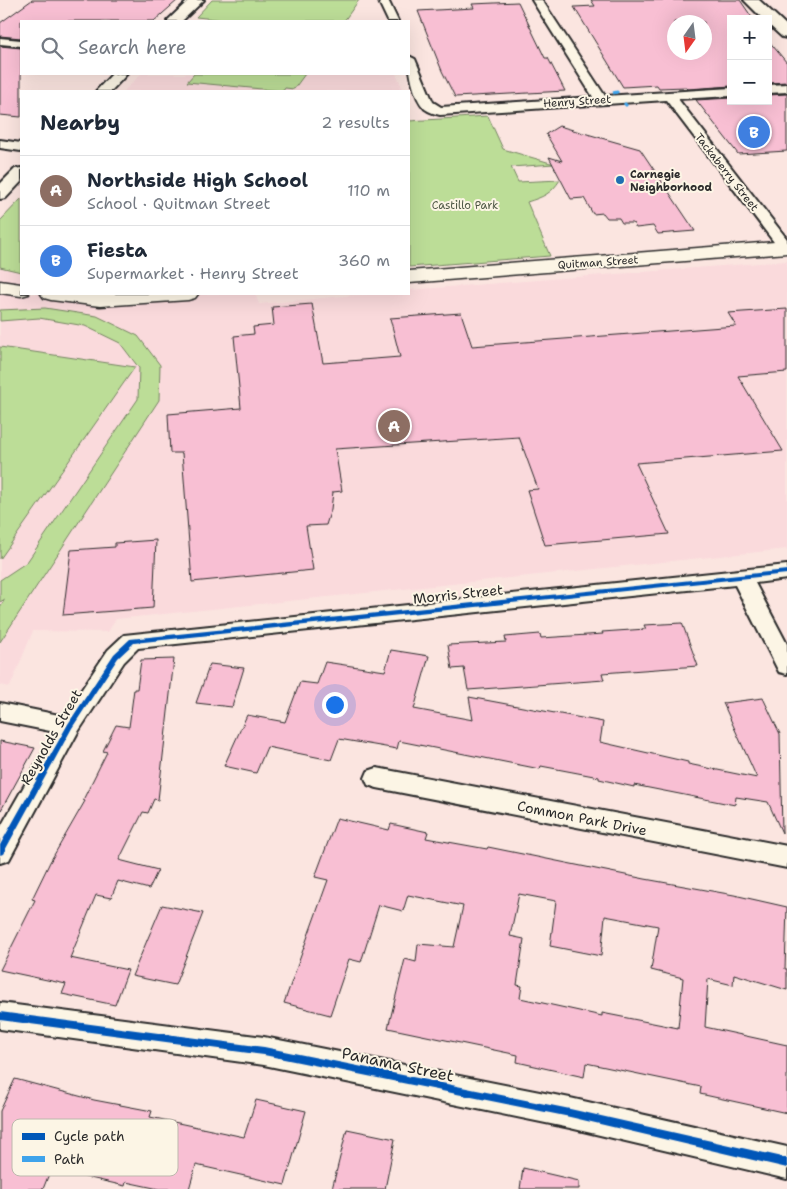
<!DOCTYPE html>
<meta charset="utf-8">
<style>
:root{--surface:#fff;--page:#f6f6f7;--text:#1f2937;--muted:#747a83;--line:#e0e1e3;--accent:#db2777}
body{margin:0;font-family:"Shantell Sans",sans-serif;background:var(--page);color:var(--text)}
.controls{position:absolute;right:15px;top:15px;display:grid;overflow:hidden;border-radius:0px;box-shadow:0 5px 20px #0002}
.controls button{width:45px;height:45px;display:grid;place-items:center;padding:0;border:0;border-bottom:1px solid var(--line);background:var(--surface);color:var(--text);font:25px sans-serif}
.compass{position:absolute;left:667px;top:15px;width:45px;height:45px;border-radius:50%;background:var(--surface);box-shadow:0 5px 20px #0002;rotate:194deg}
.you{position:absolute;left:334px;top:704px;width:18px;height:18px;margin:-12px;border:4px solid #fff;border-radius:50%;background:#1a73e8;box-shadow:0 0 0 8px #1a73e833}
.badge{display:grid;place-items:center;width:32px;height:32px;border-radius:50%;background:var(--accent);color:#fff;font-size:16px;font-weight:700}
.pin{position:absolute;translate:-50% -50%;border:2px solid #fff;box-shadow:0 1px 5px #0006}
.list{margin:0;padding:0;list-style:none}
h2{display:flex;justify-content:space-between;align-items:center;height:65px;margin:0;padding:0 20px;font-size:21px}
h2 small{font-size:16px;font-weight:400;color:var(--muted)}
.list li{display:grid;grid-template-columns:32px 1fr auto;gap:15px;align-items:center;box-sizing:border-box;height:70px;padding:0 20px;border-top:1px solid var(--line)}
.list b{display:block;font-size:19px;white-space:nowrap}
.list p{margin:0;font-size:16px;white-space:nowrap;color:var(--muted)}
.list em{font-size:16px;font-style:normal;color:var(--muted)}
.icon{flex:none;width:28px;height:28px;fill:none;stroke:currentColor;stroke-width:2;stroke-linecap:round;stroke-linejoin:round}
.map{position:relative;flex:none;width:787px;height:1189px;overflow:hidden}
.search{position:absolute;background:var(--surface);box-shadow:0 5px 20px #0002;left:20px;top:20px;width:390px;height:55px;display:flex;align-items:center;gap:12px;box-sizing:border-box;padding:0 18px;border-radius:0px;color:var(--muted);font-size:19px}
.panel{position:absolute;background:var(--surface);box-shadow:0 5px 20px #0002;left:20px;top:90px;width:390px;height:205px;border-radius:0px}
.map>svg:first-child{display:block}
.built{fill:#fadadc}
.green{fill:#bcdd97;stroke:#748461}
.building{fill:#f8bfd3;stroke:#2b2b2b;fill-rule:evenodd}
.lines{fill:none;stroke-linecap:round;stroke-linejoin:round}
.minor-casing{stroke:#2b2b2b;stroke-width:4}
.tertiary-casing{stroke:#2b2b2b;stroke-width:4}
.secondary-casing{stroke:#2b2b2b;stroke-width:3}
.minor{fill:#fcf5e5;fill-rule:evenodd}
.tertiary{fill:#fcf5e5;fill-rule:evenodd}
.secondary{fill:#fcf5e5;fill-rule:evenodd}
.quiet{stroke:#3ea3eb;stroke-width:3;stroke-dasharray:5.5 3;stroke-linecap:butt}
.cycleway-casing{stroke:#fcf5e5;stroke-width:3}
.cycleway{fill:#0057b8;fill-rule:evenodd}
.poi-dot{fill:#1f6fb2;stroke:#fcf5e5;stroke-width:2}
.labels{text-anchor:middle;stroke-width:4;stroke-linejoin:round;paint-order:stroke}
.far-street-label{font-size:11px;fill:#2b2b2b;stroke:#fcf5e5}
.far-poi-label{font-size:11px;font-weight:bold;fill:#2b2b2b;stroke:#fcf5e5;text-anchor:start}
.far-park-label{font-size:11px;fill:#4f5846;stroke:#fcf5e5}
.street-label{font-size:14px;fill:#2b2b2b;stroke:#fcf5e5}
.near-street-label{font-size:16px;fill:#2b2b2b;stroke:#fcf5e5}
.key{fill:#fcf5e5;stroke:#bdb8ad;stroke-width:1}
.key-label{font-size:14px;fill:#2b2b2b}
</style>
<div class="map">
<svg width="787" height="1189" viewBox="0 0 787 1189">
<rect width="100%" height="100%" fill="#fbe5e0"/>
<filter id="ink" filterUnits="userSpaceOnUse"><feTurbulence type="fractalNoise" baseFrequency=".02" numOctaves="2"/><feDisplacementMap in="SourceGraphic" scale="10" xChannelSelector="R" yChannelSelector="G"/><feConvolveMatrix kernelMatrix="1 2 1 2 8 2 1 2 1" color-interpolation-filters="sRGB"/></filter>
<g filter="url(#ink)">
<path class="built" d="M141 74H396L404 91H124Z
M21 198V294H255L259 304 366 294H409V290L787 261V549L116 619 108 632 33 631 10 687 0 685V220Z"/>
<path class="green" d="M212 0H359L344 21H234L196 17Z
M194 74H305L294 89 285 88 283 91 187 82Z
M488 116 503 149 554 164 511 167 518 182 560 180C551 194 543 197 527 202L550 256 409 267V121Z
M21 199V272L0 267V221Z
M45 308 97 316 138 336 160 365 159 400 0 642V607L5 599 0 602V580L27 562 138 399 139 368 120 343 85 326 39 318 0 321V310Z
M0 347 135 367 0 559Z"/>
<path class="building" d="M32 0H178L154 21H21V38L0 36V23Z
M591 0H740L753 19H731V86L688 89 686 87 659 88 657 85 623 87 574 7 595 6ZM674 22H704V52H674Z
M518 2 545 58H548L565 91 455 97 442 71 418 11 474 8 472 4Z
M768 40 787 63V82L768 83Z
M0 46 21 48V117L0 115Z
M787 94V151L738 154 696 100 731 98V101H768V95Z
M559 126 640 149 695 231 658 234 653 226 636 228 633 223H622L619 218H607L603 213 593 214 584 198 571 199 549 157 562 161 546 134Z
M312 304 323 363 400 357 390 318 461 313 472 346 736 326 728 313 787 309V372L738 376 783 451 636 463 669 534 545 545 527 490 538 489 519 437 335 449 342 491 333 492 331 509 326 525 306 526 313 570 192 582 182 453H170L168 414 241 408 234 336 254 334 253 327 274 325 272 307Z
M156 540 153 608 63 615 71 550 115 547V543Z
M682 623 698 666 602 673 604 680 468 690 464 668 452 669 448 645 506 642 505 637 540 634 541 638 603 634 602 632 646 629 644 625Z
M391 650 429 656 414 709 473 720 469 697 603 722 600 742 688 762V764L757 778 723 703 763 698 780 734 782 833 768 802 736 797 735 805 634 785V787L599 779V777L541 766 540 769 399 741 397 749 339 739 331 760 267 747 256 773 224 766 247 715 285 722 300 682 317 684 325 662 385 671Z
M174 659 158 800 154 799 148 813 143 812 119 860 158 870 149 889 118 881 111 898 96 895 70 958 128 970 115 1005 62 994 66 984 0 970 35 900 32 899 50 862 85 801 83 800 107 752 103 751 116 725 129 727 134 689H137L141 660Z
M210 664 244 668 232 707 196 703Z
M0 741 35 748 0 812Z
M337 818 389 830 391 824 428 832 426 838 487 849 488 847 645 879 734 895 787 907 785 969H787V990L734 974 733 985 708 979 705 1027 787 1045V1113L700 1094 701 1087 586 1063 584 1077 517 1062 518 1055 388 1028 405 959 416 962 418 944 454 947 463 906 408 895 403 911 379 905 361 962 349 959 330 1015 284 1003 328 880 315 877ZM519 894 556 901 550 946 601 956 605 916 658 926 651 970 683 978 678 1028 602 1013V1016L520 998 522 986 517 985 524 939 510 936Z
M162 905 203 913 175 985 132 976Z
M15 1079 94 1100 152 1111 150 1117 244 1137 256 1100 306 1111 285 1185 196 1165 189 1189H159L126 1182 125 1186 51 1169 43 1189H0V1111Z
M347 1129 395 1139 385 1189H332Z
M523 1168 579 1181V1189H520Z"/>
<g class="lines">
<defs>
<path id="minor" d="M378 0H388L398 21H388Z
M532 0H542L605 96 731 88V96L678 99 787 239V251L780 250 666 100 440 115C435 114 429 112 425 109 413 97 409 71 409 56L415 59 433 102 441 107 593 97Z
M0 38 21 40V46L0 44Z
M787 84V92L768 93V85Z
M0 140 21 143V151L0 148Z
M787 565V579L755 583 787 644V674L779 672 735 585 138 648 124 662 78 732 9 860 0 863V828L55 732 0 721V703L64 716 108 650 124 635Z
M377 768 787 846V868L377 788 368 785 365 778 368 771Z
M0 1003 264 1037 570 1098 787 1147V1179L570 1128 264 1065 0 1029Z"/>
<path id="tertiary" d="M189 0H204L182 21H167Z
M744 0H759L787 26V38L782 37 768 24V19H763Z
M112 74H127L111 91H96Z
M21 168V182L6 198 0 199V184L15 169Z"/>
<path id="secondary" d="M787 241V253L409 283V271Z
M0 281 21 284V294H29L21 296 0 293Z
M41 294H198L195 298 188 300 100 306 51 300 44 298Z"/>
</defs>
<use href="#minor" class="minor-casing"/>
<use href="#tertiary" class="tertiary-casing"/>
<use href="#secondary" class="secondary-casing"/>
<use href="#minor" class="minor"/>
<use href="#tertiary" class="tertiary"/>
<use href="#secondary" class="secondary"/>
<path class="quiet" d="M613 93 617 92 619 95
M624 103 627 106"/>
<defs>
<path id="cycleway" d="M787 570V574L134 643 118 658 72 728 3 854 0 855V845L68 724 114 654 130 639Z
M0 1012 264 1047 570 1109 787 1158V1168L570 1117 264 1055 0 1020Z"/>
</defs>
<use href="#cycleway" class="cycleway-casing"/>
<use href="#cycleway" class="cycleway"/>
</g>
</g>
<circle class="poi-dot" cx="620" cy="180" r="5"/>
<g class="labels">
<g class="far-street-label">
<text transform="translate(577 101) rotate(-4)" y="4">Henry Street</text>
<text transform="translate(727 172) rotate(52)" y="4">Tackaberry Street</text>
<text transform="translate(598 262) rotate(-4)" y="4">Quitman Street</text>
</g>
<g class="far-poi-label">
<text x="630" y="178">Carnegie<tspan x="630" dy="13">Neighborhood</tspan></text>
</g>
<g class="far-park-label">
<text x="465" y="209">Castillo Park</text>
</g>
<g class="street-label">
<text transform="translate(458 594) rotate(-6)" y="5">Morris Street</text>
<text transform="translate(51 737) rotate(-60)" y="5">Reynolds Street</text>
<text transform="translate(582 818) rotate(11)" y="5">Common Park Drive</text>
</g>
<g class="near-street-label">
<text transform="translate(398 1064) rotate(12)" y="6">Panama Street</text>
</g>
</g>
<rect x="12" y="1119" width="166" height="57" rx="8" class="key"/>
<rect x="22" y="1133" width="23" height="7" fill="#0057b8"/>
<rect x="22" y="1156" width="23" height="6" fill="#3ea3eb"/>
<g class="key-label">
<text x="54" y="1141">Cycle path</text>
<text x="54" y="1164">Path</text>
</g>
</svg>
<div class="controls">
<button>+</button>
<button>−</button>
</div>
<svg class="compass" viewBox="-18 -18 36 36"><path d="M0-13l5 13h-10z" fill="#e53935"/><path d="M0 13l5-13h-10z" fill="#747a83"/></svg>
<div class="you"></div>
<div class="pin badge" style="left:394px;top:426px;background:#8d6e63">A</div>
<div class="pin badge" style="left:754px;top:132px;background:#3f7fe0">B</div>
<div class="search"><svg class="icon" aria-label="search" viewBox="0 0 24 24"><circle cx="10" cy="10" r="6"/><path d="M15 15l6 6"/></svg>Search here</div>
<section class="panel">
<h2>Nearby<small>2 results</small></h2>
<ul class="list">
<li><span class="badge" style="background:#8d6e63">A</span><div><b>Northside High School</b><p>School · Quitman Street</p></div><em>110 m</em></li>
<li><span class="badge" style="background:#3f7fe0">B</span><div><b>Fiesta</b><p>Supermarket · Henry Street</p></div><em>360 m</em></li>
</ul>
</section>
</div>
